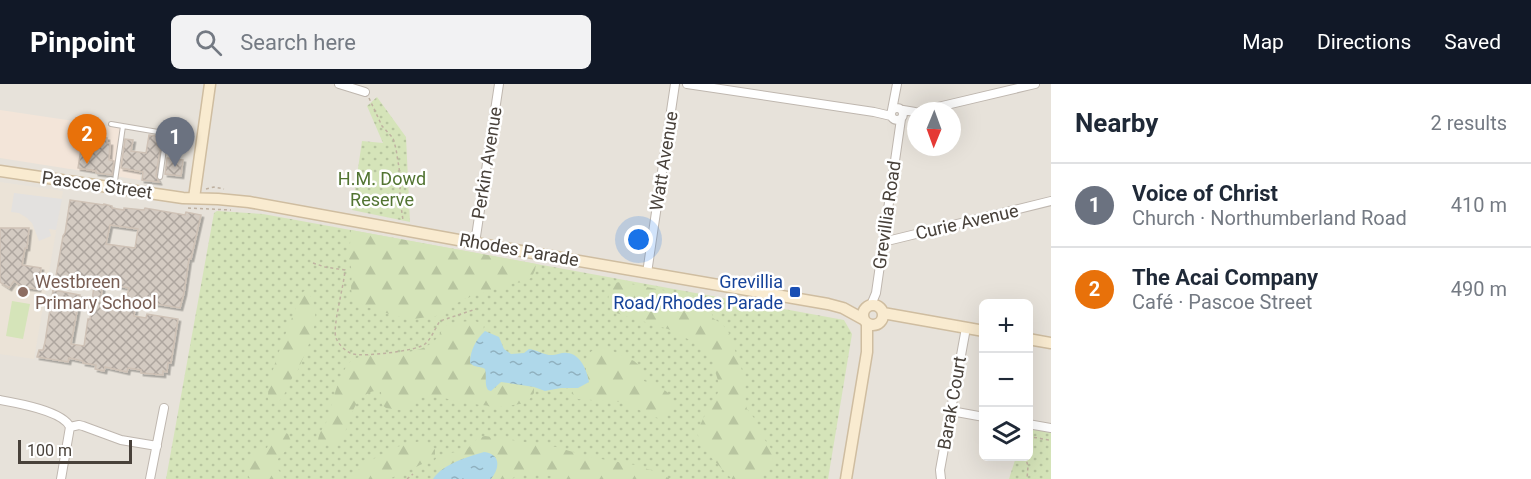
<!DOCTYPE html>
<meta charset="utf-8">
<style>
:root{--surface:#fff;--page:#f2f2f3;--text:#1f2937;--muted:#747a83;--line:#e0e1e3;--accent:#111827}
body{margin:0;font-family:Roboto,sans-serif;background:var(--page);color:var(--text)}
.controls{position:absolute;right:18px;bottom:18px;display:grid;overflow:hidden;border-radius:9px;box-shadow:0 6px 24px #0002}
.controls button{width:54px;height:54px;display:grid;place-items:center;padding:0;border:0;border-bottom:2px solid var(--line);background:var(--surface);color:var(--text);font:30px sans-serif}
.compass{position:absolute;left:907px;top:18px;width:54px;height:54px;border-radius:50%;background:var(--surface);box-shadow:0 6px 24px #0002;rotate:181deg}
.scale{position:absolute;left:18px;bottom:15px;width:114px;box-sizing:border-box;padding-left:6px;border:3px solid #48413a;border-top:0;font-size:16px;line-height:21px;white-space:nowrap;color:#48413a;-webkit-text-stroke:4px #fff;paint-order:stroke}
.you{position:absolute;left:639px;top:156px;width:21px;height:21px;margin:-15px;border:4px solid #fff;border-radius:50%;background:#1a73e8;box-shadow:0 0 0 9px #1a73e833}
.badge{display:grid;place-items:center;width:39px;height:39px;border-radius:50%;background:var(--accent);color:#fff;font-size:20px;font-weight:700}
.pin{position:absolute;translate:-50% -50px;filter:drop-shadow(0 2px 3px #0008)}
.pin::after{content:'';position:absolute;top:32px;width:21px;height:18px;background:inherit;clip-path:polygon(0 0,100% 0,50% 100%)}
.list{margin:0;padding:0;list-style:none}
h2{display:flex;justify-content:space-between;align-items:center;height:78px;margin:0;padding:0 24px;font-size:26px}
h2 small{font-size:20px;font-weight:400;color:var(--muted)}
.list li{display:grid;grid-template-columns:39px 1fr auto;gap:18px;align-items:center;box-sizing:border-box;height:84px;padding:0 24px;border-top:2px solid var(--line)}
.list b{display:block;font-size:22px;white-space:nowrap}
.list p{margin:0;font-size:20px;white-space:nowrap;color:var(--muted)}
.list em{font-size:20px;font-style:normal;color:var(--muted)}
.icon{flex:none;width:33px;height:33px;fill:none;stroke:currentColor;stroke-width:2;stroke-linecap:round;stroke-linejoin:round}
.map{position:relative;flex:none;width:1051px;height:395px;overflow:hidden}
header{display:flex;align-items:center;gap:36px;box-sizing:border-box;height:84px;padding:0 30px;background:var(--accent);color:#fff}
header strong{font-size:28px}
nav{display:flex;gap:33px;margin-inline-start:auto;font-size:21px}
.search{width:420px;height:54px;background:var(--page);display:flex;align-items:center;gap:15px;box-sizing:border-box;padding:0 21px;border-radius:9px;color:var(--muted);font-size:22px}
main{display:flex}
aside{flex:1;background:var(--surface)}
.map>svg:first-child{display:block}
.residential{fill:#e7e2da;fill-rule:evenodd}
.commercial{fill:#f3e5d9}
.education{fill:#ebe3d7}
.grass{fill:url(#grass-dots)}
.forest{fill:url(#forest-firs)}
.pitch{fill:#d5e4b9}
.parking{fill:#e3e1df}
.water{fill:url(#water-ripples)}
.building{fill:url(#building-cross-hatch);stroke:#cfc2b6;stroke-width:1.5;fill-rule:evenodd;filter:url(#shadow)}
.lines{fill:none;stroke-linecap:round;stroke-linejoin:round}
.lane-casing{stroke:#bfb7af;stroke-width:6}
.street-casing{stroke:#bfb7af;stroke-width:10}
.secondary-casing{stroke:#cfbda0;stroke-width:13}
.path{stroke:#bfb1a1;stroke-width:1.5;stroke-dasharray:3 3;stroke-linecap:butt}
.lane{stroke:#fff;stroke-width:4}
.street{stroke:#fff;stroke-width:8}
.secondary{stroke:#f9ebd0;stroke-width:10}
.education-dot{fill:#8d6e63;stroke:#fff;stroke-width:2}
.transit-dot{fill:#1a4fb4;stroke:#fff;stroke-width:2}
.labels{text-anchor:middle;stroke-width:5;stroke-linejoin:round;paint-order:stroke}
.street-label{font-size:18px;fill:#48413a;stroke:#fff}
.park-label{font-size:18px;fill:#527432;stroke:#fff}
.education-label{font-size:18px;fill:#785e54;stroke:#fff;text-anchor:start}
.transit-label{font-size:18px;fill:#164399;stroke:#fff;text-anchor:end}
</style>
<header>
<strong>Pinpoint</strong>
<div class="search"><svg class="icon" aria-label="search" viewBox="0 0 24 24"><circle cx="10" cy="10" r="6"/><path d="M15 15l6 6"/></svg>Search here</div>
<nav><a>Map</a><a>Directions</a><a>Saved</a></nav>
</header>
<main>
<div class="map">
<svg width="1051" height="395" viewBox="0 0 1051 395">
<defs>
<pattern id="grass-dots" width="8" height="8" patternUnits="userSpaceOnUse" patternTransform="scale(1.5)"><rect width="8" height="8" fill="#d5e4b9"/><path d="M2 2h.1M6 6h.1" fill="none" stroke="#b8c5a0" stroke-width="1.8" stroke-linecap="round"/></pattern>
<pattern id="forest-firs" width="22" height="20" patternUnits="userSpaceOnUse" patternTransform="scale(1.5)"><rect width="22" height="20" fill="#d5e4b9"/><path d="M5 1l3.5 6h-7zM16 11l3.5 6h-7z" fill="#b8c5a0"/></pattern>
<pattern id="water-ripples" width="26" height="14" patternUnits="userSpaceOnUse" patternTransform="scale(1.5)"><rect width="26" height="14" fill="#afd8ea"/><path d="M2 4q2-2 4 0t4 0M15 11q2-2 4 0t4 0" fill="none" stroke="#90b1bf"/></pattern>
<pattern id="building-cross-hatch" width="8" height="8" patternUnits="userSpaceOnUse" patternTransform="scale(1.5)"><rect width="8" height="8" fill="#d4cbc2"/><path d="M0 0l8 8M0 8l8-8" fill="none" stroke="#aea69f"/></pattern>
<filter id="shadow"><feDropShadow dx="2.5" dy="2.5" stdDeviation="0" flood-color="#0004"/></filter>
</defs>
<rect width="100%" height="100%" fill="#f4f0eb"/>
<path class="residential" d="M0 0H1051V395H0ZM916 27H952V63H916ZM984 219H1028V372H984Z"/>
<path class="commercial" d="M0 26 121 44 117 70 139 73 143 72 140 96 0 74Z"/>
<path class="education" d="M0 98 63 107 34 275 0 270Z"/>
<path class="grass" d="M377 13 406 53 410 138 352 126 362 57 383 59 367 22Z
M217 127 263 130 844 236 852 250 828 395H166L214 129Z
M1029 345 1051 348V395H1009L1016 373 1028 372Z"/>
<path class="forest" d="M351 146 536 180 535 186 532 193 525 198 514 199 464 215 436 232 413 235 396 232 364 222 352 212 351 204 352 188 349 174Z
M621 198 703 214 709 220 713 234 723 241 729 249 744 292V316L747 325 754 334 760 349 772 366 773 376 761 395H732C718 381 704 368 697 349 699 343 702 337 705 331 709 323 717 314 719 305 720 294 711 285 714 272L712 270 695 259 671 246 616 229 610 224C607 214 608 208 614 199Z
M304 207 308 208C325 233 308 262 298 286 288 296 288 311 276 320L269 318C262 302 294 230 301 211Z
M475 237 484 241C483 255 470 263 470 279 476 284 481 281 485 285 487 287 492 300 495 304L501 298 534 303V309L529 316 520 320 499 323 465 319 435 312 418 314 411 321 401 326 386 324 382 321 381 308C375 306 372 307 367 310 343 322 356 362 322 361L318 358C318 346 328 340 330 329 333 315 341 282 354 275 361 272 370 272 377 271 395 269 424 270 437 254 440 251 442 246 444 242L456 238Z
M604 263 634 277 641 283 644 297C652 300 660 302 667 308 676 316 672 332 660 335L621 318 578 315 573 311 572 304 588 300 589 297C583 280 583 265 604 263Z
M282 347 288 350 292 360 278 375 277 384 285 395H250L246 386 248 373 258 364H267L272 349Z
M485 352 556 363 590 373 635 381 660 389 670 395H553L551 392 530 390 518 391 511 395H491L494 392 447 383 438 388C423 368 456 370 465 366 474 361 472 355 485 352Z
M421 357 432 361 435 366V371L431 376 389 395H346L375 374 396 363Z"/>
<path class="pitch" d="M12 217 30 220 23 255 6 252Z"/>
<path class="parking" d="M14 109 62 115 56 146 49 145 51 152 39 157 32 139 27 134 19 129 11 128Z"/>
<path class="water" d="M485 247 499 253 504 265 511 270 524 269 529 265C537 266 546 272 553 271 558 271 562 268 567 269 581 270 587 287 589 298L578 304H561L545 307 534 303 501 298 491 307 488 306C484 300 487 292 485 285 480 282 475 284 470 279 470 267 476 255 485 247Z
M484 368C501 370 500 384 491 395H433C443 380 467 373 484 368Z"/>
<path class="building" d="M85 40 100 42 99 53 107 54V59H110L109 76 114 77 112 91 96 89V87L78 84Z
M149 51 162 53 156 92 159 98 142 96 143 88 121 84 125 55 133 56 131 67 146 69Z
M167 74 183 76 181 92 165 90Z
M70 116 104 121V120L112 122V124L124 126V124L144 126 145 124 185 131 186 128 201 131 191 175H189L184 209 180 224 138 217 136 220 134 232 146 234 147 230 178 235 171 279H168L167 288 163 287V291L141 289V286L128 284 127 288 105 283 104 287 95 285 96 281 83 279V277L69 274 68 278 37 273 39 266H43L45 258 53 206 80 211 71 260 84 262 88 235H90L94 201 56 195V192L63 152 65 149ZM110 141 138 145 135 164 106 160ZM103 199 129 204 126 218 101 214Z
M0 144H29L27 164H25L22 181 41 184 38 205 23 203 14 197 9 204 0 198Z"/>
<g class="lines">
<defs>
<path id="lane" d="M111 40 164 49 166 51 160 93
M114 104 123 42"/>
<path id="street" d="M339 0 365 8
M687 0 874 28 891 32
M891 30a6 6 0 1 1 12 0a6 6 0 1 1-12 0Z
M892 26 897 0
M903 26 915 28
M921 27 1035 0
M883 158 1051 117
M475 159 499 0
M647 189 675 0
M871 221 876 209 901 35
M0 316C17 319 63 327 70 343L79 341 83 342 121 356 157 362
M951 327 984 333
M1028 340 1051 344
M61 395 70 343
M150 395 164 324
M941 395 940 386 966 244"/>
<path id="secondary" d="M0 87 183 114 218 115 249 118 475 159 828 220 843 224 863 235
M194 114 210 0
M863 231a10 10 0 1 1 20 0a10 10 0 1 1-20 0Z
M883 229 984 247
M1028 255 1051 259
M846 395 867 268V240"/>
</defs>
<use href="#lane" class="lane-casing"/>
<use href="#street" class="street-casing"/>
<use href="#secondary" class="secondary-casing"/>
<path class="path" d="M369 14 382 42 393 54 396 65 400 90V116L403 136
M206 105 214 103 224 105
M188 124 231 126
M313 179 325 183 345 186C344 202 332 243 336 254 339 261 346 268 353 270 364 273 417 267 425 260 432 254 435 244 440 237L476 225
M1028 354C1035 352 1044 356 1051 356
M1025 372 1028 382 1027 395
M407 395 413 390"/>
<use href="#lane" class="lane"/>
<use href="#street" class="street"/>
<use href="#secondary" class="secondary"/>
</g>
<circle class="education-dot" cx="23" cy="208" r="6"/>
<rect class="transit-dot" x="789" y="202" width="12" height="12" rx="3"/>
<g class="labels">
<g class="street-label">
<text transform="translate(664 77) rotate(-81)" y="6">Watt Avenue</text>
<text transform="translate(487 79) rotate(-81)" y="6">Perkin Avenue</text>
<text transform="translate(97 101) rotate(8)" y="6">Pascoe Street</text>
<text transform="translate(887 131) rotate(-82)" y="6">Grevillia Road</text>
<text transform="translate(967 138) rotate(-13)" y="6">Curie Avenue</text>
<text transform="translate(519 166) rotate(10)" y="6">Rhodes Parade</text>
<text transform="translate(952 319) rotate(-80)" y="6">Barak Court</text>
</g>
<g class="park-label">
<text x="382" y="101">H.M. Dowd<tspan x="382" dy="21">Reserve</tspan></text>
</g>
<g class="education-label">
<text x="35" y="204">Westbreen<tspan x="35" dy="21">Primary School</tspan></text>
</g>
<g class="transit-label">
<text x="783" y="204">Grevillia<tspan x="783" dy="21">Road/Rhodes Parade</tspan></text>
</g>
</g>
</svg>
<div class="controls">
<button>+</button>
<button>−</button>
<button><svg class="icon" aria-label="layers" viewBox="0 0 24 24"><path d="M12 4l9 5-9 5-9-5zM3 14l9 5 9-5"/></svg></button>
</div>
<svg class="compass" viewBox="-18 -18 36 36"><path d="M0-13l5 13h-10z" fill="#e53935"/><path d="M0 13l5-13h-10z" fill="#747a83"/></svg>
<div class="scale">100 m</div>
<div class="you"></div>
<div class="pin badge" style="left:175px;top:83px;background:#6b7280">1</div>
<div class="pin badge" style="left:87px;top:80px;background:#e8710a">2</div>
</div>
<aside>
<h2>Nearby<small>2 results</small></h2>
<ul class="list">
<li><span class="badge" style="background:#6b7280">1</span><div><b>Voice of Christ</b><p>Church · Northumberland Road</p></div><em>410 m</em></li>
<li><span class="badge" style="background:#e8710a">2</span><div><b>The Acai Company</b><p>Café · Pascoe Street</p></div><em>490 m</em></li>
</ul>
</aside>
</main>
